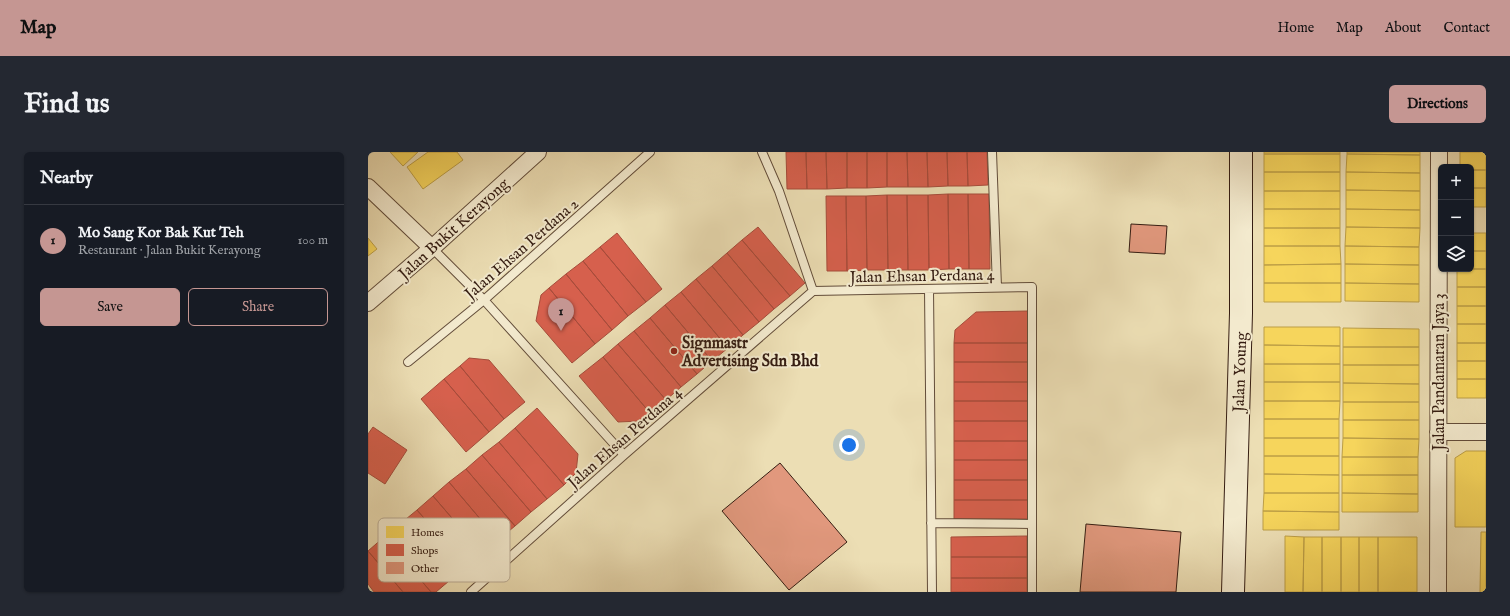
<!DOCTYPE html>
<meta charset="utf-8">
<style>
:root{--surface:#171b24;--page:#242831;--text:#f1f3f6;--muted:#9ea1a6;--line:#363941;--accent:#c59692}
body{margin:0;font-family:"IM FELL English",serif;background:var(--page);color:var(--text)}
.controls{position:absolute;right:12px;top:12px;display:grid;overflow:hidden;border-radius:6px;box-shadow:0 1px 3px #0004}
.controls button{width:36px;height:36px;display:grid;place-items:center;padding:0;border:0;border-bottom:1px solid var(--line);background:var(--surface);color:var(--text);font:20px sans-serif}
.you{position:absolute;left:481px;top:293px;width:14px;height:14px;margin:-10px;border:3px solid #fff;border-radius:50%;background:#1a73e8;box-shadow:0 0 0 6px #1a73e833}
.badge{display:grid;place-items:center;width:26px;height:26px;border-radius:50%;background:var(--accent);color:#111;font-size:13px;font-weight:700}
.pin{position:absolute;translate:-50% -33px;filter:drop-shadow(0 1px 2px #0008)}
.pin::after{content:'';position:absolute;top:21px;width:14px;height:12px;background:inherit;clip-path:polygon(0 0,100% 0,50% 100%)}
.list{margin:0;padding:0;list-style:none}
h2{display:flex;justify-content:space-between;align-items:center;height:52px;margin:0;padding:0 16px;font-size:17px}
h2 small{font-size:13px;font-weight:400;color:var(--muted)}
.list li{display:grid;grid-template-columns:26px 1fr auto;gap:12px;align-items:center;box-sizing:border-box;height:72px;padding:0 16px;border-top:1px solid var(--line)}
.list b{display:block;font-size:15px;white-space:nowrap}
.list p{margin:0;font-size:13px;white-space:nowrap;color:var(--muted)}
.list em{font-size:13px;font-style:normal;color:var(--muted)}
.actions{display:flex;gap:8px;padding:12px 16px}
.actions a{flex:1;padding:9px 0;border:1px solid var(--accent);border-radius:6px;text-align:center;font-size:14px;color:var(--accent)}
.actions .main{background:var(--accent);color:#111}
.icon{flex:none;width:22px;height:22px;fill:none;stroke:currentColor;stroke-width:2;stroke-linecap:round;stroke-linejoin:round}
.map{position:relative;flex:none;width:1118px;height:440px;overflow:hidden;border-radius:6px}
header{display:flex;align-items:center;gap:24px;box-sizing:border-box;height:56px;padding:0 20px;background:var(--accent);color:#111}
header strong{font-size:19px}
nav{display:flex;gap:22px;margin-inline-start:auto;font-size:14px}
.intro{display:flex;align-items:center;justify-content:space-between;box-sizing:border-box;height:96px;padding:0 24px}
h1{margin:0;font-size:28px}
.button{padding:10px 18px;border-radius:6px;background:var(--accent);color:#111;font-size:14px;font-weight:700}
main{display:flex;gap:24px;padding:0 24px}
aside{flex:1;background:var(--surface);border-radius:6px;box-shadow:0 1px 3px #0004}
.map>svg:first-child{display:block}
.homes{fill:#f6d55c;stroke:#bc9e46}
.shops{fill:#d6604d;stroke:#a64c3b}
.building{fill:#e1987d;stroke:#351d12}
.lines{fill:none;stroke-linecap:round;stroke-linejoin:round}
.service-casing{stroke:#634d3a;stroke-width:10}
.minor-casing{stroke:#634d3a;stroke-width:18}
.secondary-casing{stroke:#351d12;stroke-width:24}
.service{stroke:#f3eace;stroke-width:8}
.minor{stroke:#f3eace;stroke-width:16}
.secondary{stroke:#f3eace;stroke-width:22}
.poi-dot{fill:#8f2418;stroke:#f3eace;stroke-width:1.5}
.labels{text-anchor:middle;stroke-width:4;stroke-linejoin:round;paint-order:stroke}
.street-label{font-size:16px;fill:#351d12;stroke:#f3eace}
.poi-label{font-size:16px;font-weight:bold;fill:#351d12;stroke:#f3eace;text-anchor:start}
.key{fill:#f3eace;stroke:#baac96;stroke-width:1}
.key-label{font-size:11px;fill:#351d12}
</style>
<header>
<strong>Map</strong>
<nav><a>Home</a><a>Map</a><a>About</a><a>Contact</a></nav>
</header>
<div class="intro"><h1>Find us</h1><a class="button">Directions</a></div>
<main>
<aside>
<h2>Nearby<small></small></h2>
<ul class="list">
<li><span class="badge">1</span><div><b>Mo Sang Kor Bak Kut Teh</b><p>Restaurant · Jalan Bukit Kerayong</p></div><em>100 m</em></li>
</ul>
<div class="actions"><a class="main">Save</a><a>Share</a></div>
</aside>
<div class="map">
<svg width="1118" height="440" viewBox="0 0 1118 440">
<rect width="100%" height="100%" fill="#ecdeb4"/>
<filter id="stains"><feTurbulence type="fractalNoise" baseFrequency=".005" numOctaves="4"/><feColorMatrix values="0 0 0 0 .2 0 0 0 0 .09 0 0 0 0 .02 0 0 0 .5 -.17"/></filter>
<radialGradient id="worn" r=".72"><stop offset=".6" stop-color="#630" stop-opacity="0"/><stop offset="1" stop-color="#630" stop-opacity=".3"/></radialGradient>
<path class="homes" d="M22 0H50L35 14Z
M60 0H89L95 8 55 37 39 15Z
M896 0H972V2H896Z
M979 0H1052V3L979 2Z
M1092 0H1118V18H1103V15H1092Z
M896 2H972V20H896Z
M979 2 1052 3V21L978 20Z
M1103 18H1118V36H1103Z
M896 20H972V39H896Z
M978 20 1052 21V39L978 38Z
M1103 36H1118V55H1103Z
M978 38 1052 39V58L978 57Z
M896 39H972V57H896Z
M896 57H972V76H896Z
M978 57 1052 58V76L978 75Z
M978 75 1052 76 1051 95 977 94Z
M896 76H972V94H896Z
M1103 81H1118V99H1103Z
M0 86 9 97 0 104Z
M896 94H972L973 112 896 113Z
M977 94 1051 95V113L977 112Z
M1103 99H1118V117H1089H1103Z
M973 112V131H896V113Z
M977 112 1051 113V132L977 131Z
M1089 117H1118V135H1089Z
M896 131H973V150H896Z
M977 131 1051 132V150L977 149Z
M1089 135H1118V154H1089Z
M1089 154H1118V172H1089Z
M1089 172H1118V191H1089Z
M896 175H972V194L896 193Z
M975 176 1051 177V195H975Z
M1089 191H1118V209H1089Z
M896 193 972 194V212H896Z
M975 195H1051V213H975Z
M1089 209H1118V227H1089Z
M896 212H972V230H896Z
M975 213H1051V232L975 231Z
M1089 227H1118V246H1089Z
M896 230H972V249H896Z
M975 231 1051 232V250H975Z
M896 249H972L971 267H896Z
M975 250H1051V268H975Z
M896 267H971V286H896Z
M975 268H1051V287L975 286Z
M896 286H971V304H896Z
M975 286 1051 287 1050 305H974Z
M1098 299H1118V375H1087V306Z
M896 304H971V323L896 322Z
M974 305H1050V323H974Z
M896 322 971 323V341H896Z
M974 323H1050V342L974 341Z
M896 341H971V360L895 359Z
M974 341 1050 342V360H974Z
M895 359 971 360V378H895Z
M1113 380H1118V440H1112Z
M917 384 936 385 935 440H917Z
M936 385H954V440H935Z
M954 385H973V440H954Z
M973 385H991V440H973Z
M991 385H1010V440H991Z
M1010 385H1049V440H1010Z"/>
<path class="shops" d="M418 0H438L439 37H419Z
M438 0H458L459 37H439Z
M458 0H479V36L459 37Z
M479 0H499V36H479Z
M499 0H519V35L499 36Z
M519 0H539L540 35H519Z
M539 0H559L560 35H540Z
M559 0H579L580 34 560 35Z
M579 0H599L600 34H580Z
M599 0H619L620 33 600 34Z
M580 42 581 117 561 118 560 43Z
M580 42H600L601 117H581Z
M600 42H621L622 117H601Z
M519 43 520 118H499L498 44Z
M519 43H539L540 118H520Z
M539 43H560L561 118H540Z
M458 44H478L479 119H459Z
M478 44H498L499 118 479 119Z
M390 75 437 131 422 144 374 88Z
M249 81 294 137 278 150 232 95Z
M374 88 422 144 406 157 359 101Z
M232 95 278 150 260 164 215 109Z
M359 101 406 157 391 170 344 114Z
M215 109 260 164 244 178 198 122Z
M344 114 391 170 375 183 328 127Z
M198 122 244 178 227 192 181 136Z
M328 127 375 183 360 196 313 140Z
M181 136 227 192 204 211 168 169 173 143Z
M313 140 360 196 344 209 297 153Z
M297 153 344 209 329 222 282 166Z
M660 159V191H586L587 178 608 160Z
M282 166 329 222 313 235 266 179Z
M266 179 313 235 298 248 250 192Z
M586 191H660V210H586Z
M250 192 298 248 282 261 235 205Z
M235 205 282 261 272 269 250 270 211 224Z
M101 206 121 208 157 250 136 267 92 214Z
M586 210H660V230H586Z
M92 214 136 267 121 280 76 227Z
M76 227 121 280 98 300 53 247Z
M586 230H660V249H586Z
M586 249H660V269H586Z
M169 256 210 302 208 321 196 333 147 276Z
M586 269H660V289H586Z
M5 275 39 298 17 332 0 321V282Z
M147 276 196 333 179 347 131 290Z
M586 289H660V308H586Z
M131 290 179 347 163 360 114 303Z
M114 303 163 360 147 374 98 317Z
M586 308H660V328H586Z
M98 317 147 374 130 388 81 330Z
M586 328H660V348H586Z
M81 330 130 388 114 401 65 344Z
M65 344 114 401 98 415 49 358Z
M586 348H660V367H586Z
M49 358 98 415 81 429 32 372Z
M32 372 81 429 68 440H63L16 385Z
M659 384V405H583V385Z
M16 385 63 440H35L0 399Z
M0 399 35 440H6L0 432Z
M583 405H659V426H583Z
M583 426H659V440H583Z"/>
<path class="building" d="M763 72 799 74 797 102 761 100Z
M412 311 479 390 421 438 354 359Z
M718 372 813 380 808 440H712Z"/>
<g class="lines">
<defs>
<path id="service" d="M394 0 411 39 445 139
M624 0 629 135
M64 96 116 148 256 303
M561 137 564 440
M40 210 116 148 282 0
M563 371 664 372
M103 440 256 303 445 139 664 135V440"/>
<path id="minor" d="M0 35 64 96
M0 151 64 96 170 0
M1070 280H1118
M1070 440 1071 0"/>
<path id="secondary" d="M865 440 873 161V0"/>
</defs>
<use href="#service" class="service-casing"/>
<use href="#minor" class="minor-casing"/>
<use href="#secondary" class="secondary-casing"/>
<use href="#service" class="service"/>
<use href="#minor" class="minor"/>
<use href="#secondary" class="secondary"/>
</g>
<circle class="poi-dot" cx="306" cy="199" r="4"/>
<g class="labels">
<g class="street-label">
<text transform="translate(85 76) rotate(-42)" y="6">Jalan Bukit Kerayong</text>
<text transform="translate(153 96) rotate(-41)" y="6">Jalan Ehsan Perdana 2</text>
<text transform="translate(554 123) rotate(-1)" y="6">Jalan Ehsan Perdana 4</text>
<text transform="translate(871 220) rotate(-88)" y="6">Jalan Young</text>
<text transform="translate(1070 220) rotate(-90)" y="6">Jalan Pandamaran Jaya 3</text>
<text transform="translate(256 285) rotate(-41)" y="6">Jalan Ehsan Perdana 4</text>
</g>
<g class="poi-label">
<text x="314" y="196">Signmastr<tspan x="314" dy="18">Advertising Sdn Bhd</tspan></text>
</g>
</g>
<rect x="10" y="366" width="132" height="64" rx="6" class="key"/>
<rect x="18" y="374" width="18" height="12" fill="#f6d55c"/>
<rect x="18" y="392" width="18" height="12" fill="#d6604d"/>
<rect x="18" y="410" width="18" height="12" fill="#e1987d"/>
<g class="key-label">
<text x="43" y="384">Homes</text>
<text x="43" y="402">Shops</text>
<text x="43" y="420">Other</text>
</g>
<rect width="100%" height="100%" filter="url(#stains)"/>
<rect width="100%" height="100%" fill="url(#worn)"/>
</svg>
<div class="controls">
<button>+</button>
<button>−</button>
<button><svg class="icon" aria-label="layers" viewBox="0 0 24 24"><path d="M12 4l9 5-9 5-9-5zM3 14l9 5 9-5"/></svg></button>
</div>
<div class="you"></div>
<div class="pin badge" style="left:193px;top:179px">1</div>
</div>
</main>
